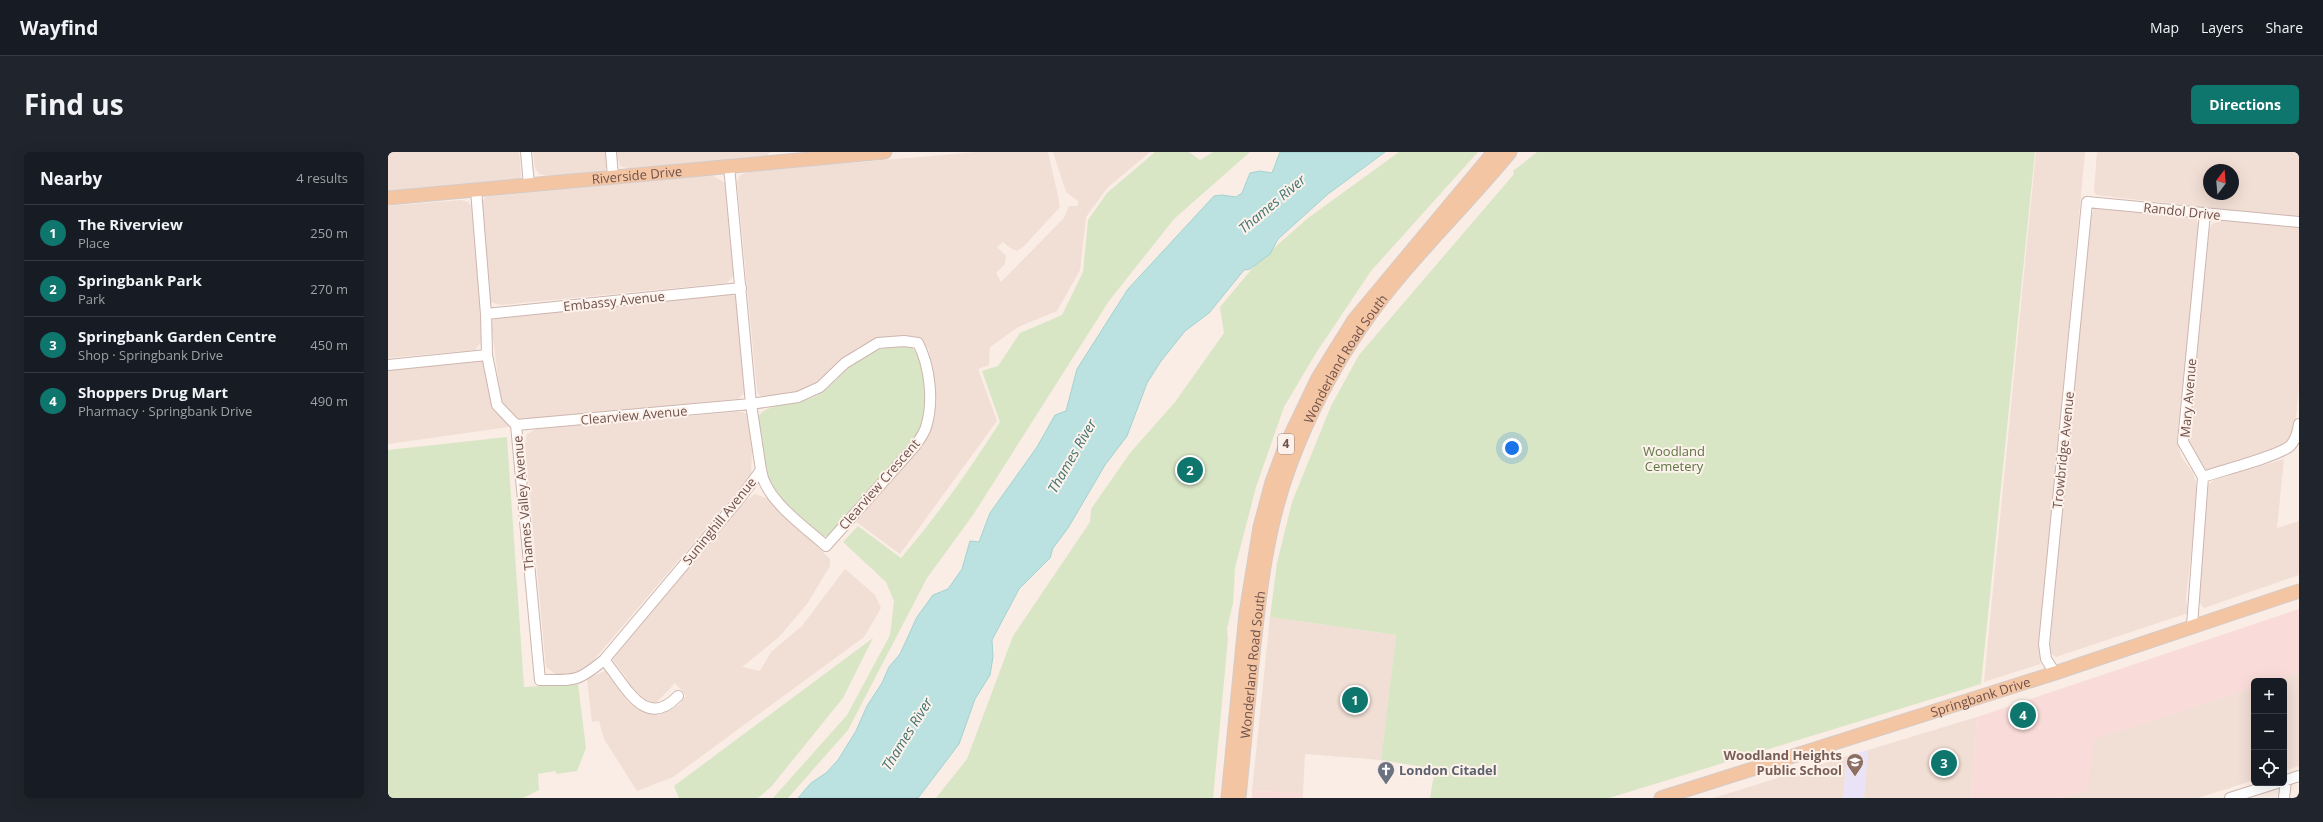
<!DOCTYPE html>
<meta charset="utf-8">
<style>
:root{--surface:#171b24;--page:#20242c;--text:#f1f3f6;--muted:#9ea1a6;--line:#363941;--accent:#0f766e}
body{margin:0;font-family:"Open Sans",sans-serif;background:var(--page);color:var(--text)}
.controls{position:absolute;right:12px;bottom:12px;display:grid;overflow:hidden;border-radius:6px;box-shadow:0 4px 16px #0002}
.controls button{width:36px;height:36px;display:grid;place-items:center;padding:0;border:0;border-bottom:1px solid var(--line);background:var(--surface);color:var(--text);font:20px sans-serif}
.compass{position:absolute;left:1815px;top:12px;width:36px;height:36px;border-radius:50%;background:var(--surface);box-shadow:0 4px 16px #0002;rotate:16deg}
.you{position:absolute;left:1124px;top:296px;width:14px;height:14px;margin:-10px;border:3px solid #fff;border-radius:50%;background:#1a73e8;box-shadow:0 0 0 6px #1a73e833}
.badge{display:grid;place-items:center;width:26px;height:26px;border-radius:50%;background:var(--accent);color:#fff;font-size:13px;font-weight:700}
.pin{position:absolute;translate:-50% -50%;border:2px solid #fff;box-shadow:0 1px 4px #0006}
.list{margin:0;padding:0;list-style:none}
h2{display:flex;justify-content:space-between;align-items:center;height:52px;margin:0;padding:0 16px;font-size:17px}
h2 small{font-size:13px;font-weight:400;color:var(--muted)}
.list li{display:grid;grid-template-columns:26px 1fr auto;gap:12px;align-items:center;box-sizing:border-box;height:56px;padding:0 16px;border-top:1px solid var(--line)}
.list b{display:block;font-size:15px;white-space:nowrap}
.list p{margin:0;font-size:13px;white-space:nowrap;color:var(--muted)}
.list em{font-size:13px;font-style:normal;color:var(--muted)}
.icon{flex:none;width:22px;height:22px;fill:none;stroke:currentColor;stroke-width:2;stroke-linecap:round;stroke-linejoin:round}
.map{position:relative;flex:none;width:1911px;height:646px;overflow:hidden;border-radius:6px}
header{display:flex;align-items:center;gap:24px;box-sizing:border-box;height:56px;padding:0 20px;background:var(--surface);border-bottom:1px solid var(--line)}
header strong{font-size:19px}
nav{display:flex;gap:22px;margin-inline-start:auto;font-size:14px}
.intro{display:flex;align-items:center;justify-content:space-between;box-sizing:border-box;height:96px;padding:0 24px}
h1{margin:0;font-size:28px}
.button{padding:10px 18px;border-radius:6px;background:var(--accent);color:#fff;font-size:14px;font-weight:700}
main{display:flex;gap:24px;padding:0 24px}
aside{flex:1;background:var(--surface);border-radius:6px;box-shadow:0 4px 16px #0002}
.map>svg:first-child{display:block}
.residential{fill:#f1ded4;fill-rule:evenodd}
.commercial{fill:#f9dcd9}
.education{fill:#eae2f6}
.green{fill:#d9e6c5}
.water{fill:#bbe2e0;stroke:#a2d3d0}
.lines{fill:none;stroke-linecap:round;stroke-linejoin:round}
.minor-casing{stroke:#cdb6af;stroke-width:12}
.major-casing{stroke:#d4cbc9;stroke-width:15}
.minor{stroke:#fff;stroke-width:10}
.major{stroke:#f3c5a3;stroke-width:13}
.labels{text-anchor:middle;stroke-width:4;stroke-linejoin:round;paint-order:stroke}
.shield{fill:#fdf2eb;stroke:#9a827c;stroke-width:1}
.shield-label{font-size:12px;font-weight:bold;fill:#70524c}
.street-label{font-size:13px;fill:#70524c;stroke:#fdf2eb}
.park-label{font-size:13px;fill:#5e7545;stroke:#fdf2eb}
.education-label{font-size:13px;font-weight:bold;fill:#785e54;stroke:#fdf2eb;text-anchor:end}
.worship-label{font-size:13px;font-weight:bold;fill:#5b616d;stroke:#fdf2eb;text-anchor:start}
.water-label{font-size:14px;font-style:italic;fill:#427572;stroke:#fdf2eb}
</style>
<header>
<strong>Wayfind</strong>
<nav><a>Map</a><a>Layers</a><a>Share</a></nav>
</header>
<div class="intro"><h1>Find us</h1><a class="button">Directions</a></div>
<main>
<aside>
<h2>Nearby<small>4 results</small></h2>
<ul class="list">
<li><span class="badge">1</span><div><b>The Riverview</b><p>Place</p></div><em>250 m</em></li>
<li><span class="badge">2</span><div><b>Springbank Park</b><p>Park</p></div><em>270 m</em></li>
<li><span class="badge">3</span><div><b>Springbank Garden Centre</b><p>Shop · Springbank Drive</p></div><em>450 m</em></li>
<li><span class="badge">4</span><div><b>Shoppers Drug Mart</b><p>Pharmacy · Springbank Drive</p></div><em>490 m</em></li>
</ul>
</aside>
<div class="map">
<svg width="1911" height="646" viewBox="0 0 1911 646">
<rect width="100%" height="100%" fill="#faede5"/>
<path class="residential" d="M0 0H131L133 24 130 28 0 40Z
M145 0H218L219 13 217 18 160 24 151 22 147 16Z
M228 0H382L378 6 243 17 232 14Z
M588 0H660L670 44 672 55 636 94 629 99 622 96 615 90 609 95 618 104 617 112 608 121 613 130 676 66 681 54H690V49L678 40 665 0H762L719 36 698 65 692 118 669 159 630 175 602 195 601 213 590 217 609 269 512 402 467 369 527 302 545 271 547 254 541 197 533 189 516 184 493 186 471 195 456 206 430 231 412 240 377 246 372 244 369 239 349 30 352 23 360 20Z
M1648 0H1697L1651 493 1652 512 1596 530Z
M1709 0H1911V66L1708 43 1706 38ZM1821 18H1845V42H1821Z
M324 23 337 31 347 122 339 131 113 153 102 150 94 51 97 45Z
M73 48 80 50 85 56 95 185 92 192 87 198 0 206V54Z
M1713 56 1805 65 1809 69 1811 75 1789 288 1793 304 1805 321 1810 339 1798 447 1800 461 1668 505 1663 501 1662 494 1701 68 1706 57Z
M1834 68 1911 75V235L1908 267 1905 279 1900 289 1891 295 1821 318 1814 315 1801 292V282L1821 78 1824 72Z
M339 142 347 144 350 149 358 239 350 247 141 267H129L117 257 113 247 103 171 108 164Z
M92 208 97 213 105 255 121 275 0 292V216Z
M347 260H355L360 263 364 298 363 323 199 516 183 522 168 523 158 515 137 292 139 282 148 277Z
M1896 307 1889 376 1911 369V423L1816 456 1811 450 1810 445 1819 334 1826 328Z
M367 342 381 347 442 407V414L419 452 391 485 354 515 372 519 383 500 414 474 457 417 487 443 493 456 476 485 285 625 249 639 216 587 211 569 204 570 199 527 217 519 240 549 255 560 272 563 291 553 298 544 287 531 267 552 253 548 245 541 237 524 223 505 358 349Z
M882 465 1008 483 993 608 917 602 915 641 864 639Z
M1911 521V614L1896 619V529H1886Z
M1866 536V628L1810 646H1674L1700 638 1705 587Z
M1589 565 1583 646H1476L1480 598Z
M1459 604 1455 646H1325L1364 634Z"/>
<path class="commercial" d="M1911 457V521L1886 529H1866V536L1706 587 1700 638 1674 646H1583L1589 565Z
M864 639 915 641V646H864Z"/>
<path class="education" d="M1480 598 1476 646H1455L1459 604Z"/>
<path class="green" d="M767 0H801L812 8 825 0H862L786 67 721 149 585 363 539 426 460 578 400 646H385L459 563 502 483 506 449 498 430 455 390 470 374 513 406C549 364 582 317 612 270L594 219 610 214 632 181 674 163 695 120 700 68 719 41Z
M1011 0H1090L983 119 928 201 896 255 868 335 847 416 845 451 839 477 840 487 825 646H548L579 607 625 484 702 370 703 357 742 301 787 250 836 181 832 155 868 112 920 66Z
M1149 0H1647L1593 532 1221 646H1042L1047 617 993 608 1008 483 882 465 889 411 904 350 943 254 971 203 1126 22 1125 19Z
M504 194C509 194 518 193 522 195 537 202 539 253 536 268 534 273 531 279 529 285L443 382 440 384H434C415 368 385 349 378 323 373 305 373 284 370 265 379 250 410 253 426 245 444 237 456 216 473 206 482 200 493 197 504 194Z
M119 285 136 535 190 532 198 596 189 619 168 622V619L150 622 151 638 135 646H0V298Z
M485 486 455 546 383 635 370 646H291L286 634Z"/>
<path class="water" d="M892 0H997L940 42 890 87 882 102 862 117 856 118 821 161 797 179 773 209 759 231 739 284 717 313 680 376 665 396 662 406 631 437 604 488 605 505 602 523 587 547 571 592 530 646H410L423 631 438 621 450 608 468 579 479 554 494 531 501 515 512 502 529 465 545 443 560 437 574 417 582 389 591 390 602 361 649 295 667 263 678 259 689 217 740 137 826 44 834 43 848 45 854 41 862 21 872 19 884 21Z"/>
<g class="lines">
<defs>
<path id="minor" d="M138 0 141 33
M223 0 225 25
M88 38 98 162 99 203 109 253 128 273 152 528C187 528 188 531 216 508L353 345 373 318 363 252 341 14
M98 162 353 136
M0 213 99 203
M128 273 363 252 410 245 432 235 457 211 490 191 516 189 530 191C542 214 546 250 538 275 536 282 531 288 527 294L438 394C416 374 377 348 373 318
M1815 325C1832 319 1891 304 1902 294 1907 289 1910 279 1911 272
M1804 474 1815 325 1795 290 1817 61
M216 508C236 530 256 580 290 544
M1667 521 1658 507 1656 492 1699 50 1911 70
M1896 629 1911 624
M1842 646 1889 631
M1896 646 1898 628"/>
<g id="major">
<path id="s1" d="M0 46 497 0"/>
<path d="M840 646 858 461 872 375 884 330 897 295 930 226 966 168 1106 0"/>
<path id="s2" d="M851 646C855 601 860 557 864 512 871 445 878 377 902 313 920 265 943 219 972 177 1015 113 1073 60 1122 0"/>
<path id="s3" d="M1273 646 1667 521 1911 439"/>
</g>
</defs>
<use href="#minor" class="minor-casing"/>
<use href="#major" class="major-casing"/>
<use href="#minor" class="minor"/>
<use href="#major" class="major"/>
</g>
<defs>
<symbol id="school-pin" viewBox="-11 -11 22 30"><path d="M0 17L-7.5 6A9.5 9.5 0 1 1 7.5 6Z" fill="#8d6e63" stroke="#fdf2eb"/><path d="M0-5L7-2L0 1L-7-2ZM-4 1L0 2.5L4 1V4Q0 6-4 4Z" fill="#fff"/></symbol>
<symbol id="church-pin" viewBox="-11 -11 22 30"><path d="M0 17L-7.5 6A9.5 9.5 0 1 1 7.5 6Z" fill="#6b7280" stroke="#fdf2eb"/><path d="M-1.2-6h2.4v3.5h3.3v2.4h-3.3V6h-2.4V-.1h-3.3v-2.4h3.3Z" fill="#fff"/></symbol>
</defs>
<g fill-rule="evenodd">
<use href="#school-pin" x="1457" y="600" width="20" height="27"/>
<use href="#church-pin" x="988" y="608" width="20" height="27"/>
</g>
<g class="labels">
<rect class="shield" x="890" y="282" width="16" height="20" rx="3"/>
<g class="shield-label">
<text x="898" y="296">4</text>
</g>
<g class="street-label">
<text dy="5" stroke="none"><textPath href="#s1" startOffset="250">Riverside Drive</textPath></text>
<text transform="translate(1794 59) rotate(6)" y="5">Randol Drive</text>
<text transform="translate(226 149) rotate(-6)" y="5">Embassy Avenue</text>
<text dy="5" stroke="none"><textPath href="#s2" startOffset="458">Wonderland Road South</textPath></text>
<text transform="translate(1800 246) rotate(-85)" y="5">Mary Avenue</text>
<text transform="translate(246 263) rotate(-5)" y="5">Clearview Avenue</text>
<text transform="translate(1675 298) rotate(-84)" y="5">Trowbridge Avenue</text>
<text transform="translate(491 332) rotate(-49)" y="5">Clearview Crescent</text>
<text transform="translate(135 351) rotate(-95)" y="5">Thames Valley Avenue</text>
<text transform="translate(331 369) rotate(-51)" y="5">Suninghill Avenue</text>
<text dy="5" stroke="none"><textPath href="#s2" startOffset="134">Wonderland Road South</textPath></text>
<text dy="5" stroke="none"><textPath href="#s3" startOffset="335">Springbank Drive</textPath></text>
</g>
<g class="park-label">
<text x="1286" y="304">Woodland<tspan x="1286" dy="15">Cemetery</tspan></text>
</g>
<g class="education-label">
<text x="1454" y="608">Woodland Heights<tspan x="1454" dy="15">Public School</tspan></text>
</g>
<g class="worship-label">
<text x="1011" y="623">London Citadel</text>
</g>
<g class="water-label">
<text transform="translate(884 52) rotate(-40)" y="5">Thames River</text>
<text transform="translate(684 304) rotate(-60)" y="5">Thames River</text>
<text transform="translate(519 582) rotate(-58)" y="5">Thames River</text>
</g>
</g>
</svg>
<div class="controls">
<button>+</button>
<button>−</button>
<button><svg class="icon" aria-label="locate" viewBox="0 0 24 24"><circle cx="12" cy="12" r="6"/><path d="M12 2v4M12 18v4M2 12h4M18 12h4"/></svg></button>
</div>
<svg class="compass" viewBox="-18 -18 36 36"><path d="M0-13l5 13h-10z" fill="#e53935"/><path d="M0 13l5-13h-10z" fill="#9ea1a6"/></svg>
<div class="you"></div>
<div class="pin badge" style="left:967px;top:548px">1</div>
<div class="pin badge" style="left:802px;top:318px">2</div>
<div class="pin badge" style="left:1556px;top:611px">3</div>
<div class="pin badge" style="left:1635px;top:563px">4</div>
</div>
</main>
